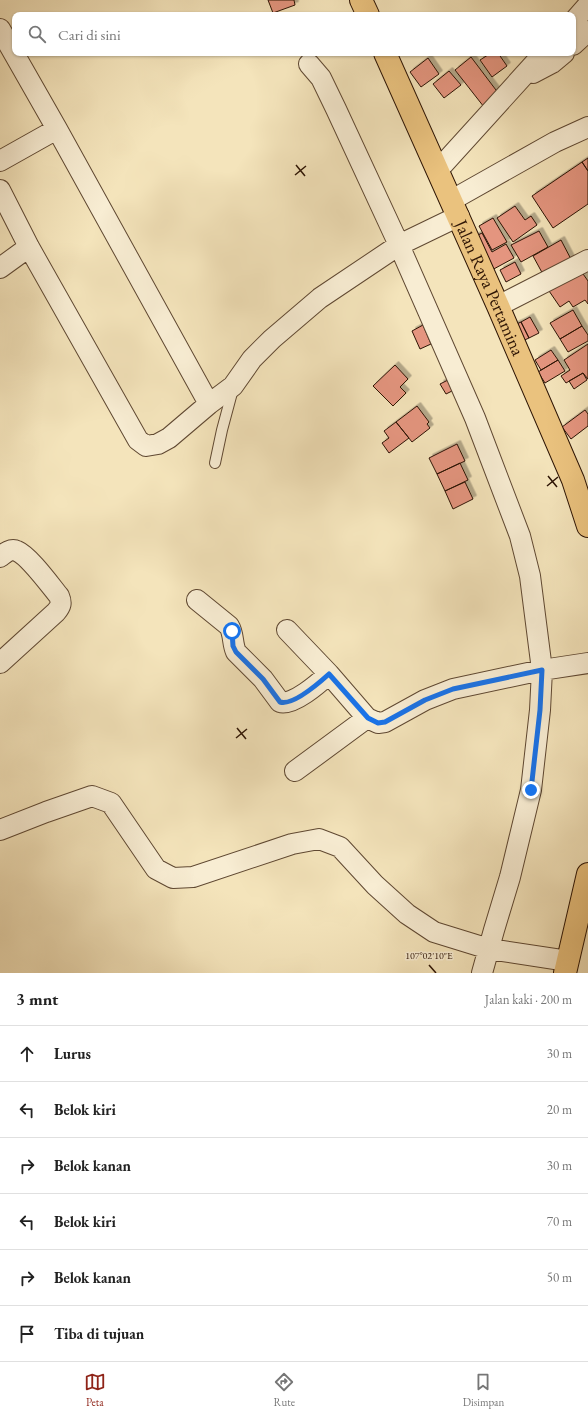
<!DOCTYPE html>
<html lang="id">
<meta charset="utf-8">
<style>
:root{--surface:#fff;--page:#f2f2f2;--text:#222;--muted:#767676;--line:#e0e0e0;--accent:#8f2418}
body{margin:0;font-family:"EB Garamond",serif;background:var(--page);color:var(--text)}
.stop{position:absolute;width:12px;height:12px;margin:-9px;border:3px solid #1a73e8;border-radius:50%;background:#fff}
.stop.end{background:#1a73e8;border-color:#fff;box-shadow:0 1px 4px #0008}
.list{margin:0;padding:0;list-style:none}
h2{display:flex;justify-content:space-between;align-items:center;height:52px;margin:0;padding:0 16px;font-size:17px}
h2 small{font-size:13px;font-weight:400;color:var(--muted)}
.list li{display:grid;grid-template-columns:26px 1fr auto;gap:12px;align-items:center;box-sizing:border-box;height:56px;padding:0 16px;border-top:1px solid var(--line)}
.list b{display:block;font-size:15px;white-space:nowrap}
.list em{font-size:13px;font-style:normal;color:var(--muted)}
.icon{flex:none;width:22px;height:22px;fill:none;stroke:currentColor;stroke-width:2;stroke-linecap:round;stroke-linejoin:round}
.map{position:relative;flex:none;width:588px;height:973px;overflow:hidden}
.search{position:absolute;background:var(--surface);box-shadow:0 1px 3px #0004;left:12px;right:12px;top:12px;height:44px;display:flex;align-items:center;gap:10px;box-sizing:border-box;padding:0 14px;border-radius:8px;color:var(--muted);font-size:15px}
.sheet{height:388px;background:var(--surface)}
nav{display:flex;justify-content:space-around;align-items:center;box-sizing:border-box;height:56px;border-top:1px solid var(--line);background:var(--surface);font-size:11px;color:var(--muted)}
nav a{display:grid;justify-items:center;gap:2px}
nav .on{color:var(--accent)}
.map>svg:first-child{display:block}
.building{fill:#e4957f;stroke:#2d1404;filter:url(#shadow)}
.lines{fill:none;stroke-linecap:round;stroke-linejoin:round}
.service-casing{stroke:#5f4832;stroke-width:12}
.minor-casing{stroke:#5f4832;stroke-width:22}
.primary-casing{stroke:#2d1404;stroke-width:24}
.service{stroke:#f8edd3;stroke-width:10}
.minor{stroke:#f8edd3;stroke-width:20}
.primary{stroke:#eac27e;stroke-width:22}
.route{stroke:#1a73e8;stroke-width:5}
.ticks{fill:none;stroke:#2d1404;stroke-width:1.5}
.labels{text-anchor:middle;stroke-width:3;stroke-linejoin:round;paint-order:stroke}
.street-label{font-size:18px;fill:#2d1404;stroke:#f8edd3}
.ticks-label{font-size:10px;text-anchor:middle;fill:#2d1404;stroke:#f8edd3;stroke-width:3;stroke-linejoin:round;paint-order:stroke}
</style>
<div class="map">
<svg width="588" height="973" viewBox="0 0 588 973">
<defs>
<filter id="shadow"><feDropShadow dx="3.5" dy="-3.5" stdDeviation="0" flood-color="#0004"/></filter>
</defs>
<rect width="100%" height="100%" fill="#f4e4bb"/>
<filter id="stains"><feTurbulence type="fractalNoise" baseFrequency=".005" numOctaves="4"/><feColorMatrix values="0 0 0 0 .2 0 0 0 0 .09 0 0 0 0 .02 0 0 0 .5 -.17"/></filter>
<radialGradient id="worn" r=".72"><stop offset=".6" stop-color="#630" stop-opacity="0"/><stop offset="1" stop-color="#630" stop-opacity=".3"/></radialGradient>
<path class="building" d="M268 0H294L295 5 273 13Z
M491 53H498L507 66 492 77 480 60Z
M471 57 499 94 484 107 455 70Z
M428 58 439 74 421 87 410 72Z
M449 71 461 85 444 98 433 84Z
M588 158V171L582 162Z
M582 162 588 171V204L553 228 532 196Z
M515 206 525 220 531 216 537 225 513 242 497 218Z
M493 218 507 242 492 250 479 226Z
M539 231 548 247 521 262 511 245Z
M482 233 492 252 506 244 514 258 490 271 472 238Z
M561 240 573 263 545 278 533 256Z
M515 262 521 274 506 282 500 270Z
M581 271 588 281V304L585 300 573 307 569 301 560 307 547 288Z
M573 310 582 326 560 339 550 323Z
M530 317 539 333 529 338 521 322Z
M521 322 529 338 518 343 510 327Z
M423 325 431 344 420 349 412 331Z
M582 326 588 335V341L568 352 560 339Z
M588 344V379L583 373 566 383 561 376 570 370 564 360Z
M551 350 558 360 541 370 535 360Z
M558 360 565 371 545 383 538 372Z
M395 365 408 379 400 387 406 393 393 406 373 386Z
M583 373 587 380 574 389 569 381Z
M450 379 456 389 446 394 440 384Z
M417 406 429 422 427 424 430 428 412 442 396 422Z
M585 410 588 414V426L571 439 562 427Z
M396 422 409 438 389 453 382 443 389 438 384 431Z
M457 444 465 461 437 474 429 458Z
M460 463 468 480 445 491 437 474Z
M465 482 473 499 453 509 445 491Z"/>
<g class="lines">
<defs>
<path id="service" d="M215 463 222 430 233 389"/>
<path id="minor" d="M573 22 588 5
M0 29 57 129 209 404
M573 45 588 31
M309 64 321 78 336 109 399 245 475 418 520 536 530 576 542 670 540 710 531 790 510 877 494 930 482 973
M533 73 552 63 564 53
M0 161 57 129
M438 170 544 53
M0 190 29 247 138 440 146 446 158 444 169 438 209 404 233 386 252 359 272 339 320 298 399 245 459 216
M452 200 555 142 588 127
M0 268 29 247
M498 306 588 260
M0 557C5 553 11 548 17 551 29 556 50 585 59 596 62 603 61 606 56 612L0 663
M197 600 229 626C234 634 232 643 236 652L263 679 280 702C293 706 319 683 329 674L367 718 378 723 385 722 425 700 453 689 542 670 588 663
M287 630 329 674
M295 771 367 718
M0 830 46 812 92 796 111 803 156 869 173 878 193 877 292 844 319 839 340 847 375 885 407 914 434 932 489 949 568 961"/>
<g id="primary">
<path d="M361 0 368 15"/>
<path id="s1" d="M385 53 498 306 573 480 588 526"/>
<path d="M565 973 588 874"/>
</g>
</defs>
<use href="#service" class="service-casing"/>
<use href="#minor" class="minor-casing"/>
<use href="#primary" class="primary-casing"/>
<use href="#service" class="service"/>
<use href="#minor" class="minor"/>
<use href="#primary" class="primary"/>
</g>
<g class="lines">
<path class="route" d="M232 631 233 646 236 652 263 679 280 702C293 706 319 683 329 674L368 718 378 723 385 722 425 700 453 689 542 670 540 710 531 790"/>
</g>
<path class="ticks" d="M296 165 305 176M295 175 306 166M548 476 557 487M547 486 558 477M237 728 246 739M236 738 247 729M429 965 436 973"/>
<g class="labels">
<g class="street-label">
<text dy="6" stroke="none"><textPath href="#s1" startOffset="257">Jalan Raya Pertamina</textPath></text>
</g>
</g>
<g class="ticks-label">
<text x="429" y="959">107°02'10"E</text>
</g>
<rect width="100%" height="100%" filter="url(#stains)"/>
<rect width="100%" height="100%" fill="url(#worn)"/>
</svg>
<div class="stop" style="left:232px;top:631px"></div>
<div class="stop end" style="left:531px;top:790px"></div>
<div class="search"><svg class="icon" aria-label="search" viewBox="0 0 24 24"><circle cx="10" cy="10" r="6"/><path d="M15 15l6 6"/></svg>Cari di sini</div>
</div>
<section class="sheet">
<h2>3 mnt<small>Jalan kaki · 200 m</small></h2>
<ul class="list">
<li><svg class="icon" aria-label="ahead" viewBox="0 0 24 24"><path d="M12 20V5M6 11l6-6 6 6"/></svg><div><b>Lurus</b></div><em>30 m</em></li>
<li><svg class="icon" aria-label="left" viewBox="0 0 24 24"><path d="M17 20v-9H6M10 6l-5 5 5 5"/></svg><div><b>Belok kiri</b></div><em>20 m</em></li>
<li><svg class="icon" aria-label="right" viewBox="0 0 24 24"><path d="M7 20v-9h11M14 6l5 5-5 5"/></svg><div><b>Belok kanan</b></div><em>30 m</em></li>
<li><svg class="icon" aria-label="left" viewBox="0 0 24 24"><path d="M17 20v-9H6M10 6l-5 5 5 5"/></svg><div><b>Belok kiri</b></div><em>70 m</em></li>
<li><svg class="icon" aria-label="right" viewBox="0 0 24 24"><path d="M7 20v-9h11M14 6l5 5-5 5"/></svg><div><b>Belok kanan</b></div><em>50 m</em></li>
<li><svg class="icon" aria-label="arrive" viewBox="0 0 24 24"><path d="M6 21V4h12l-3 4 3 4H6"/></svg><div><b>Tiba di tujuan</b></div></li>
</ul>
</section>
<nav>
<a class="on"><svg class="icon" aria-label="map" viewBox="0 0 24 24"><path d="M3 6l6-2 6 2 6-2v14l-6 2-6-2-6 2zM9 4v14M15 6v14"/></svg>Peta</a>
<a><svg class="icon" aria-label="directions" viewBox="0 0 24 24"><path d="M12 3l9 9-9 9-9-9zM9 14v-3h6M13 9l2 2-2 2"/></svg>Rute</a>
<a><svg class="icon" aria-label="saved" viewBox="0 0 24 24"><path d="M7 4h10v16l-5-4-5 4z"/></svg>Disimpan</a>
</nav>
